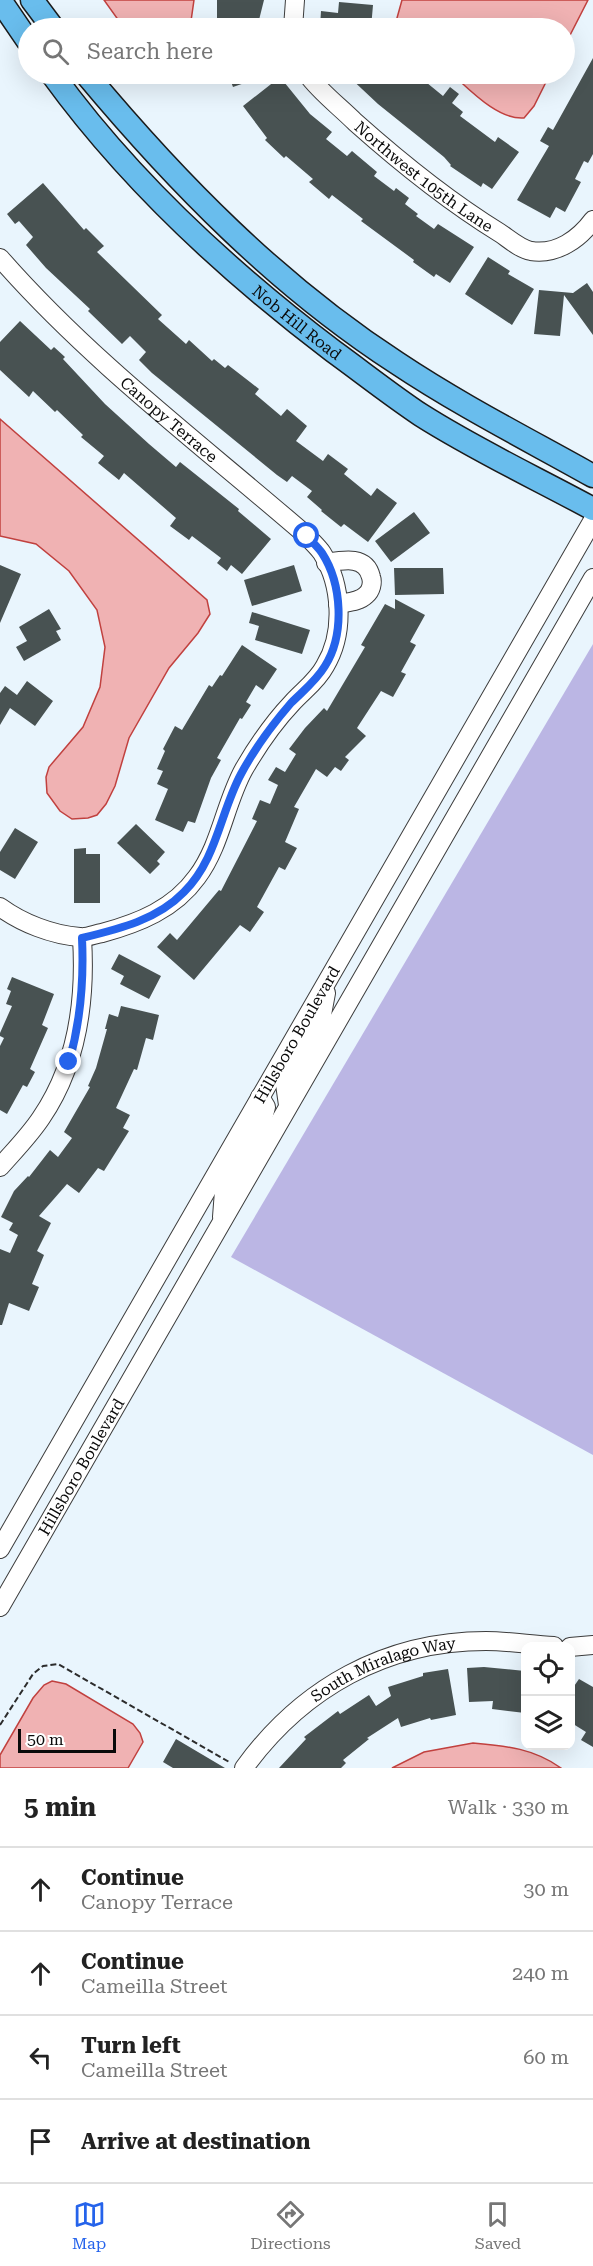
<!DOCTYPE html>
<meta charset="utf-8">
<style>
:root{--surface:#fff;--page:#f2f2f2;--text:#222;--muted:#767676;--line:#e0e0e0;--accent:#2563eb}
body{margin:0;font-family:"Roboto Serif",serif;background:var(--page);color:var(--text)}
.controls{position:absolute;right:18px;bottom:18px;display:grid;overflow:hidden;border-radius:12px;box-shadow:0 6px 24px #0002}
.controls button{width:54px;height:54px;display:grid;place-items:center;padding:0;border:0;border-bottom:2px solid var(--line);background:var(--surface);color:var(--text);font:30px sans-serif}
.scale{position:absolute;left:18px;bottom:15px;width:98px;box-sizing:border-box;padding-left:6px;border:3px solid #0a0a0a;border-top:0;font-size:16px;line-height:21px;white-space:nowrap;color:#0a0a0a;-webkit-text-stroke:4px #fff;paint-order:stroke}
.stop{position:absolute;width:18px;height:18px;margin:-14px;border:4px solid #2563eb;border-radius:50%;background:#fff}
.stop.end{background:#2563eb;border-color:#fff;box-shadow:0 2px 6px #0008}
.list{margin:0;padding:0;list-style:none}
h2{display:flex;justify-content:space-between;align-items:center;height:78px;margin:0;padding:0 24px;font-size:26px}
h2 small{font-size:20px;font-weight:400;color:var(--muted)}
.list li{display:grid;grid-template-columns:39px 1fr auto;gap:18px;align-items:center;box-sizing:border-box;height:84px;padding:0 24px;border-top:2px solid var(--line)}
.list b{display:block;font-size:22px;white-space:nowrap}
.list p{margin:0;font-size:20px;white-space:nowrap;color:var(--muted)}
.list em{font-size:20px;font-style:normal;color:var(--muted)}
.icon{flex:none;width:33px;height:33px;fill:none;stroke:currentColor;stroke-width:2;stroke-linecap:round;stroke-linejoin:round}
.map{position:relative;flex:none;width:593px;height:1768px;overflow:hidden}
.search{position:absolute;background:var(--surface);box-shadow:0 6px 24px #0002;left:18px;right:18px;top:18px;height:66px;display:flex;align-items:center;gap:15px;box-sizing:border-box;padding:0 21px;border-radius:33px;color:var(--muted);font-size:22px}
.sheet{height:414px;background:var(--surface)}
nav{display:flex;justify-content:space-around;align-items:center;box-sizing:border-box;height:84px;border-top:2px solid var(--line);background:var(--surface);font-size:16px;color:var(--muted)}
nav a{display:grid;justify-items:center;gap:3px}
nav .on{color:var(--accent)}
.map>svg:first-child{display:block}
.green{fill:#bbb6e4}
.water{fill:#f0b2b3;stroke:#c1413f;stroke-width:1.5}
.building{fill:#485252}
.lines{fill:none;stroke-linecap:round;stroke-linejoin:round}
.minor-casing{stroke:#3d3d3d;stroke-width:20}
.major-casing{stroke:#1b1b1b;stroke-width:25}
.path{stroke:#2c2c2c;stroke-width:2;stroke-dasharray:6 3;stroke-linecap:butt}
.minor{stroke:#fff;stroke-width:18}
.major{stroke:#69bded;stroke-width:22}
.route{stroke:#2563eb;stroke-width:8}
.labels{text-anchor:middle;stroke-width:6;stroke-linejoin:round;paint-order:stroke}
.street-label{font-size:16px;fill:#0a0a0a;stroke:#fff}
</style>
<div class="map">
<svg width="593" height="1768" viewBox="0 0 593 1768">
<rect width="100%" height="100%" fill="#e9f5fd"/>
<path class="green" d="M593 644V1455L231 1257Z"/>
<path class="water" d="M104 0H194L190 28H124Z
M402 0H588L565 45 564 28H403L397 18Z
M452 74H550L534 106 524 118C498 120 470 90 452 74Z
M0 419 207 600 210 614 198 633 169 668 129 738 115 786 106 804 97 815 88 818 72 819 60 811 47 793 46 777 49 767 83 727 100 687 105 647 97 610 69 571 36 544 0 536Z
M52 1681 66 1684 133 1724 140 1733 143 1742 128 1768H0V1755L33 1698 44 1685Z
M473 1743C506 1746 533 1748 561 1768H392L424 1752Z"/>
<path class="building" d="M217 0H264L257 28H217Z
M339 2 373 5 371 28 320 27 321 11 338 13Z
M593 58V154L588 163 584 161 575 179 581 182 565 212 556 207 550 218 517 200 549 146 540 141 548 127 553 130Z
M228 74H267V75L233 87Z
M346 74H406L417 82 421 78 443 96 450 87 459 94 452 103 463 112 460 116 495 142 498 137 519 152 492 189 483 183 481 187 450 166 451 165 444 157 378 104Z
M280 77 310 114 332 132 326 139 347 156 352 151 377 172 374 176 394 191 396 188 409 198 405 204 418 214 416 216 434 229 438 224 474 247 450 283 436 274 434 277 413 262 414 260 361 221 363 219 332 195 329 199 309 182 313 179 286 156 284 158 265 140 267 138 243 106Z
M43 183 84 230 86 228 104 246 97 252 162 315 158 319 186 344 189 340 212 361 214 359 225 368 228 365 250 382 259 389 255 394 281 416 287 409 307 426 296 441 323 461 328 454 348 469 344 474 371 496 377 488 397 503 368 542 344 524 341 527 321 511 322 510 307 497 312 491 292 476 287 482 277 475 152 373 139 360 146 352 130 336 122 344 88 311 90 309 46 268 26 245 33 237 19 221 15 224 7 214Z
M488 257 510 271 508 274 534 289 512 325 465 294Z
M587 283 593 292V335L564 295 560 336 534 334 539 290 573 293Z
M20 321 51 350 54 347 65 357 63 359 105 404 149 444 176 467 180 462 239 509 238 511 271 539 242 574 231 565 227 571 217 563 221 558 192 536 189 540 170 526 176 518 124 473 119 480 98 463 104 456 81 437 83 435 57 410 55 412 33 391 29 397 0 370V342Z
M414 512 430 533 391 562 375 541Z
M0 565 21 574 0 623Z
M294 565 302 591 252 606 244 580Z
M394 568H443L444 594 395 595Z
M395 599 425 615 410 642 416 645 401 672 406 674 393 697 381 691 357 728 366 736 345 757 349 760 341 771 335 767 327 777 316 769 294 807 299 809 285 842 297 848 285 870 279 867 257 907 264 912 250 932 240 925 194 980 157 947 170 933 177 940 219 890 221 891 257 821 252 819 260 800 270 804 278 785 268 780 276 767 285 772 296 754 289 749 305 728 324 708 327 711 365 647 361 645 385 604 395 609Z
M49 609 61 629 56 631 61 640 24 661 16 647 27 641 19 627Z
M252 612 310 630 302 654 255 640 259 626 249 623Z
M242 645 277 669 263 690 256 685 246 702 251 705 242 719 240 718 217 758 221 760 211 778 195 823 188 821 183 832 155 820 168 789 157 784 163 771 157 769 165 751 163 749 175 726 182 730 209 685 212 687 220 675 222 676Z
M27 681 53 701 35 726 10 708 0 725V693L5 686 17 695Z
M136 824 165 852 157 861 160 864 150 874 117 843Z
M15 828 38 842 15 879 0 870V852Z
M86 848V854H100V903H74V849Z
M119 954 161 976 149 999 120 984 124 976 111 969Z
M12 977 54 994 42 1025 48 1028 30 1069 35 1072 27 1087 23 1085 7 1114 0 1110V1046L4 1038 0 1036V1033L12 1006 6 1004 11 991 7 989Z
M121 1006 159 1015 153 1040 146 1038 137 1070 134 1069 116 1108 130 1115 123 1128 129 1131 104 1171 98 1168 79 1193 67 1184 39 1216 51 1223 37 1251 44 1255 32 1284 39 1287 29 1311 9 1303 2 1325H0V1249L10 1253 18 1235 9 1230 13 1223 1 1217 14 1191 28 1176 29 1177 50 1150 58 1157 72 1138 64 1132 90 1087 88 1086 96 1068 107 1029H105L109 1014 118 1017Z
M484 1667 525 1671V1713L492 1709 493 1701 469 1702 467 1668Z
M448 1669 456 1715 431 1720 430 1718 401 1727 398 1718 367 1738 369 1739 343 1760 346 1763 341 1768H279L306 1739 304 1737 338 1711 340 1714 369 1695 376 1706 391 1696 388 1687 423 1676V1673Z
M579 1679 593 1687V1747L581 1740 586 1732 570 1722V1692Z
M176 1739 225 1768H173L163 1762Z"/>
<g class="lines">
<defs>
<g id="minor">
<path d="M293 28 295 0"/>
<path id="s1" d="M307 74C320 92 339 106 355 122 401 163 448 201 500 233 509 239 520 249 531 251 557 255 579 239 593 220"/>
<path id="s2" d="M0 258C91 362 202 445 307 536 311 541 318 547 322 553 342 585 345 633 325 666 317 681 304 690 292 703 273 723 258 745 244 769 225 803 221 845 197 877 174 909 139 923 102 933 95 934 87 938 80 937 52 935 22 923 0 907"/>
<path d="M326 563C343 560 366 555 371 577 373 583 371 591 366 595 359 602 347 602 338 604"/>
<path d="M288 1105 285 1084 321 1020 326 993"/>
<path d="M0 1167C14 1151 29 1136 41 1118 78 1064 86 1001 82 938"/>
<path d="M222 1217 224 1191 261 1126 266 1107 260 1097"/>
<path id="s3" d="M0 1549 593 520"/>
<path id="s4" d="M0 1607 593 578"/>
<path d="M570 1647 593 1645"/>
<path id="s5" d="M244 1768C302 1688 386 1641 486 1641 509 1641 532 1645 554 1646"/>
</g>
<g id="major">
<path d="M0 0 28 41"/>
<path d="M32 0 53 28"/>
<path id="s6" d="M52 74C128 179 230 273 333 351 362 372 391 395 421 415 476 450 536 478 593 509"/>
<path d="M86 74C177 183 277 285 397 363 460 405 527 439 593 476"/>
</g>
</defs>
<use href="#minor" class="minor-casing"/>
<use href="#major" class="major-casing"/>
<path class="path" d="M0 1725 33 1674 43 1666 58 1664 231 1763"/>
<use href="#minor" class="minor"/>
<use href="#major" class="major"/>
</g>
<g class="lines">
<path class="route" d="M69 1062C81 1020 84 981 82 938 119 929 157 920 184 892 217 859 220 813 241 774 255 748 272 725 291 703 303 691 316 681 325 666 345 634 342 584 322 553 318 547 311 541 307 536"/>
</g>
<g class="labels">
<g class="street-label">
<text dy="6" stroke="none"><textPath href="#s1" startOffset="156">Northwest 105th Lane</textPath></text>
<text dy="6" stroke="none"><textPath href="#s6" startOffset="350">Nob Hill Road</textPath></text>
<text dy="6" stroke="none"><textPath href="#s2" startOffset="234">Canopy Terrace</textPath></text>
<text dy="6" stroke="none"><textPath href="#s3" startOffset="594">Hillsboro Boulevard</textPath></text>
<text dy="6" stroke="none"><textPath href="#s4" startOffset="162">Hillsboro Boulevard</textPath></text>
<text dy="6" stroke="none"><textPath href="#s5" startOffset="176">South Miralago Way</textPath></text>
</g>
</g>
</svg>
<div class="controls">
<button><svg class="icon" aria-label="locate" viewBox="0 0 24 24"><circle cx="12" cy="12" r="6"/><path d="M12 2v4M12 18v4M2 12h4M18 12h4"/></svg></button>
<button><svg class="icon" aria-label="layers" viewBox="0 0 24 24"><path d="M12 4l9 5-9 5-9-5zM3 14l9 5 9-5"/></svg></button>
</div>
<div class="scale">50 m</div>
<div class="stop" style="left:307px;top:536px"></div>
<div class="stop end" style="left:69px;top:1062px"></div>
<div class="search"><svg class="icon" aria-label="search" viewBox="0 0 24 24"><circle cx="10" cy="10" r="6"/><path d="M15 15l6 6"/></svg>Search here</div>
</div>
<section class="sheet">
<h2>5 min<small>Walk · 330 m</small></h2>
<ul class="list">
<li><svg class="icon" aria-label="ahead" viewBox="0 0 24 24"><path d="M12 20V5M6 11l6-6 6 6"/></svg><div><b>Continue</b><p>Canopy Terrace</p></div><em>30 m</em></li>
<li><svg class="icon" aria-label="ahead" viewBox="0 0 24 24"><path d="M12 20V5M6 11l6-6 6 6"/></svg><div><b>Continue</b><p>Cameilla Street</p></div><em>240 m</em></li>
<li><svg class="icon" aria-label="left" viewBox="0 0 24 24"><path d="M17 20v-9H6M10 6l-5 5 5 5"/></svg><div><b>Turn left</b><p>Cameilla Street</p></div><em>60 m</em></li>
<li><svg class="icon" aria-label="arrive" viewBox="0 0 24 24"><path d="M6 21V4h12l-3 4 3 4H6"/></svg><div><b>Arrive at destination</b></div></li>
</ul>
</section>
<nav>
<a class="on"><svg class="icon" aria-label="map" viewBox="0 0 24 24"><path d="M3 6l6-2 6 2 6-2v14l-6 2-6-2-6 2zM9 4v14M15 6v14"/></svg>Map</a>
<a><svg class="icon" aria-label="directions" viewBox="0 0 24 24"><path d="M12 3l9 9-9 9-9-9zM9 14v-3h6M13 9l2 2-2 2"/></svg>Directions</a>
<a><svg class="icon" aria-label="saved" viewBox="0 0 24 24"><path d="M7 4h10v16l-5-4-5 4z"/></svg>Saved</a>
</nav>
